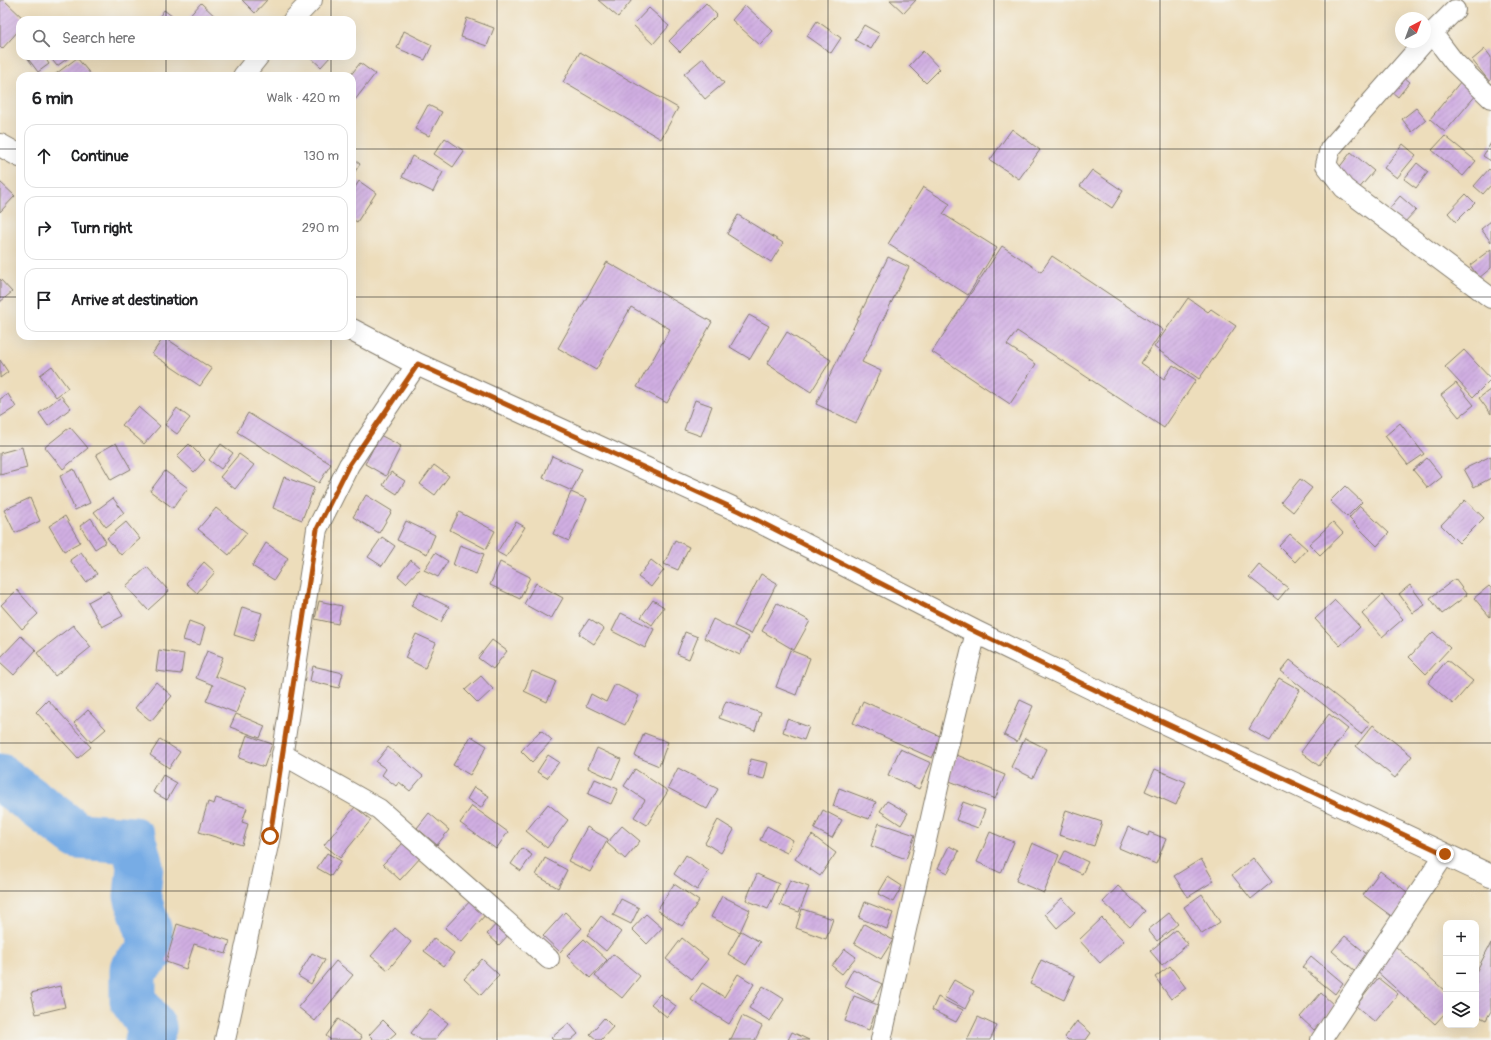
<!DOCTYPE html>
<meta charset="utf-8">
<style>
:root{--surface:#fff;--page:#f6f6f6;--text:#202124;--muted:#757577;--line:#e0e0e0}
body{margin:0;font-family:Pangolin,sans-serif;background:var(--page);color:var(--text)}
.controls{position:absolute;right:12px;bottom:12px;display:grid;overflow:hidden;border-radius:8px;box-shadow:0 4px 16px #0002}
.controls button{width:36px;height:36px;display:grid;place-items:center;padding:0;border:0;border-bottom:1px solid var(--line);background:var(--surface);color:var(--text);font:20px sans-serif}
.compass{position:absolute;left:1395px;top:12px;width:36px;height:36px;border-radius:50%;background:var(--surface);box-shadow:0 4px 16px #0002;rotate:41deg}
.stop{position:absolute;width:12px;height:12px;margin:-9px;border:3px solid #b45309;border-radius:50%;background:#fff}
.stop.end{background:#b45309;border-color:#fff;box-shadow:0 1px 4px #0008}
.list{margin:0;padding:0;list-style:none}
h2{display:flex;justify-content:space-between;align-items:center;height:52px;margin:0;padding:0 16px;font-size:17px}
h2 small{font-size:13px;font-weight:400;color:var(--muted)}
.list li{display:grid;grid-template-columns:26px 1fr auto;gap:12px;align-items:center;box-sizing:border-box;height:64px;margin:0 8px 8px;padding:0 8px;border:1px solid var(--line);border-radius:12px}
.list b{display:block;font-size:15px;white-space:nowrap}
.list em{font-size:13px;font-style:normal;color:var(--muted)}
.icon{flex:none;width:22px;height:22px;fill:none;stroke:currentColor;stroke-width:2;stroke-linecap:round;stroke-linejoin:round}
.map{position:relative;flex:none;width:1491px;height:1040px;overflow:hidden}
.search{position:absolute;background:var(--surface);box-shadow:0 4px 16px #0002;left:16px;top:16px;width:340px;height:44px;display:flex;align-items:center;gap:10px;box-sizing:border-box;padding:0 14px;border-radius:12px;color:var(--muted);font-size:15px}
.panel{position:absolute;background:var(--surface);box-shadow:0 4px 16px #0002;left:16px;top:72px;width:340px;height:268px;border-radius:12px}
.map>svg:first-child{display:block}
.lines{fill:none;stroke-linecap:round;stroke-linejoin:round}
.river{stroke:#77ace5;stroke-width:47}
.building{fill:url(#building-hatch)}
.minor-casing{stroke:#847c6c;stroke-width:22}
.tertiary-casing{stroke:#847c6c;stroke-width:24}
.minor{stroke:#fff;stroke-width:20}
.tertiary{stroke:#fff;stroke-width:22}
.route{stroke:#b45309;stroke-width:5}
.grid{fill:none;stroke:#1c1c1c;stroke-width:1;stroke-opacity:0.55}
</style>
<div class="map">
<svg width="1491" height="1040" viewBox="0 0 1491 1040">
<defs>
<pattern id="building-hatch" width="6" height="6" patternUnits="userSpaceOnUse"><rect width="6" height="6" fill="#d0aee2"/><path d="M-1 1l2-2M0 6l6-6M5 7l2-2" fill="none" stroke="#b295c1"/></pattern>
</defs>
<rect width="100%" height="100%" fill="#f6f6f2"/>
<filter id="ink" filterUnits="userSpaceOnUse"><feTurbulence type="fractalNoise" baseFrequency=".025" numOctaves="2"/><feDisplacementMap in="SourceGraphic" scale="8" xChannelSelector="R" yChannelSelector="G"/><feConvolveMatrix kernelMatrix="1 2 1 2 8 2 1 2 1" color-interpolation-filters="sRGB"/></filter>
<filter id="wash" filterUnits="userSpaceOnUse"><feTurbulence type="fractalNoise" baseFrequency=".012" numOctaves="4" result="noise"/><feDisplacementMap in="SourceGraphic" scale="16" xChannelSelector="R" yChannelSelector="G"/><feGaussianBlur stdDeviation="0.9" result="paint"/><feColorMatrix in="noise" values="0 0 0 0 0 0 0 0 0 0 0 0 0 0 0 0 0 1.4 0 .05"/><feComposite in="paint" operator="in"/></filter>
<g filter="url(#wash)">
<rect width="100%" height="100%" fill="#edddbb"/>
<g class="lines">
<path class="river" d="M0 777 78 836 133 840 140 866 137 896 149 932 151 952 133 969V1000L153 1028 148 1040"/>
</g>
<g id="blocks">
<path class="building" d="M0 0H4L25 20H20V29L2 49 0 47Z
M242 0H267L255 13Z
M598 0H632L618 17Z
M890 0H916L904 13Z
M201 3 219 20H186Z
M706 3 717 15 680 52 669 41Z
M745 5 773 31 760 45 732 20Z
M649 8 669 26 653 44 633 25Z
M164 10 177 20H157Z
M467 18 494 28 487 46 461 37Z
M817 21 841 38 831 53 807 36Z
M864 25 880 34 871 49 855 40Z
M404 31 432 45 425 60 397 48Z
M1485 49 1491 57V80L1489 81 1472 60Z
M923 51 940 69 926 83 909 66Z
M580 52 678 108 661 139 563 82Z
M26 56H44L49 64 38 72Z
M49 56H71L57 66Z
M309 56H331L321 67Z
M77 58 92 76H53Z
M703 58 724 83 705 99 684 74Z
M360 63 375 74 355 100 352 97V76H350Z
M1398 72 1410 82 1398 97 1386 87Z
M1461 81 1477 94 1445 132 1430 119Z
M428 105 442 112 429 136 415 129Z
M1416 108 1426 120 1412 132 1402 119Z
M1012 129 1040 150 1019 179 990 160Z
M1445 136 1476 161 1463 176 1432 150Z
M445 138 464 151 453 167 434 154Z
M1491 143V161L1483 156Z
M1403 144 1416 155 1397 178 1384 168Z
M1351 152 1374 171 1357 191 1335 173Z
M412 156 443 172 433 192 402 177Z
M352 158 360 164 352 176Z
M1417 163 1428 172 1416 188 1404 179Z
M1489 169 1491 171V185L1483 194 1474 186Z
M1092 170 1123 191 1112 208 1080 186Z
M359 181 376 193 357 222 352 219V192Z
M0 182 15 196 0 212Z
M923 187 950 204 943 214 997 248 968 295 888 244Z
M1466 194 1475 203 1456 222 1448 213Z
M1400 196 1416 210 1403 224 1388 210Z
M738 215 783 243 771 262 727 234Z
M1491 221V242L1481 229Z
M1002 246 1041 272 1052 256 1163 330 1141 363 1164 379 1173 365 1196 380 1164 428 1017 331 1007 345 1036 364 1010 404 932 352Z
M1491 249V268L1479 278 1470 265Z
M888 257 909 267 862 362 881 371 856 423 816 404Z
M607 262 712 322 667 403 637 387 670 329 631 307 596 370 558 348Z
M0 279 12 292 0 302Z
M1188 298 1208 312 1211 309 1236 326 1199 379 1154 347Z
M749 315 769 326 750 359 730 347Z
M787 332 831 360 811 392 767 364Z
M164 337 212 369 200 386 152 354Z
M1464 350 1491 379 1473 397 1445 367Z
M0 360 8 372 0 378Z
M52 366 68 388 56 397 40 375Z
M1456 383 1474 405 1459 417 1441 395Z
M1491 389V414L1479 398Z
M8 394 16 407 0 417V399Z
M61 396 71 408 48 426 39 413Z
M695 400 712 406 701 436 684 430Z
M138 407 160 426 144 444 122 425Z
M177 408 190 418 177 434 165 425Z
M248 413 331 464 319 483 237 432Z
M1400 423 1424 454 1408 465 1385 436Z
M70 427 88 448 63 469 45 447Z
M380 435 401 446 386 476 365 464Z
M116 443 131 469 111 480 96 454Z
M189 444 205 460 194 472 177 456Z
M221 444 233 453 221 469 209 460Z
M22 447 27 468 0 475V453Z
M239 454 254 465 235 489 220 477Z
M552 456 582 469 572 491 543 478Z
M1491 456V478L1474 487 1464 469Z
M1427 458 1442 477 1428 488 1413 470Z
M434 465 449 476 435 495 420 484Z
M74 469 90 503 75 510 60 476Z
M165 471 188 488 173 508 150 491Z
M391 472 405 481 397 494 383 485Z
M284 477 314 488 302 520 273 508Z
M1300 479 1312 488 1293 512 1281 502Z
M1345 486 1362 502 1347 517 1330 501Z
M571 492 587 499 569 541 553 534Z
M366 495 392 511 379 533 353 517Z
M30 498 40 521 15 533 4 510Z
M113 498 124 513 106 527 94 512Z
M1465 500 1484 518 1459 543 1441 525Z
M1360 506 1389 533 1377 546 1349 518Z
M216 508 247 533 229 555 198 529Z
M459 512 495 531 486 549 450 530Z
M65 516 80 542 64 551 49 526Z
M91 518 106 542 95 549 80 526Z
M406 521 435 535 427 554 397 540Z
M126 522 140 539 121 555 107 538Z
M516 522 525 527 506 557 497 552Z
M1333 522 1343 533 1320 555 1309 544Z
M1290 534 1307 549 1295 562 1279 546Z
M382 537 395 546 382 566 368 557Z
M675 540 689 547 678 570 664 564Z
M266 543 288 558 274 580 252 566Z
M460 545 484 554 476 574 453 565Z
M81 552 97 574 86 582 70 560Z
M435 553 448 561 438 577 424 570Z
M411 560 420 568 406 583 398 576Z
M651 560 664 570 651 587 638 577Z
M204 562 215 572 197 593 186 583Z
M500 562 530 577 520 599 490 585Z
M1259 565 1288 588 1278 600 1249 577Z
M147 567 169 591 148 610 126 586Z
M761 574 777 583 751 634 734 626Z
M1455 579 1467 595 1442 614 1430 598Z
M536 583 563 598 551 619 524 604Z
M1410 585 1425 605 1413 613 1399 594Z
M1489 586 1491 588 1490 617 1474 598Z
M17 590 38 614 22 629 1 605Z
M108 591 123 616 102 627 88 602Z
M419 592 449 607 441 622 411 606Z
M1382 595 1403 619 1382 637 1362 614Z
M653 600 664 607 652 625 641 617Z
M1335 600 1360 627 1340 646 1315 619Z
M319 601 342 606 338 624 315 619Z
M777 603 810 621 794 650 762 631Z
M242 607 262 613 253 641 234 635Z
M621 613 654 629 645 648 612 631Z
M589 619 604 629 594 644 579 634Z
M713 619 749 637 740 655 704 638Z
M189 621 205 627 200 645 183 640Z
M73 625 91 647 55 676 37 653Z
M685 632 698 637 689 659 677 654Z
M1433 632 1450 648 1426 674 1409 657Z
M416 634 436 643 425 668 405 658Z
M21 636 36 650 14 675 0 662V658Z
M492 640 507 651 493 669 478 658Z
M159 650 184 654 181 674 156 671Z
M790 650 810 658 796 695 776 687Z
M207 651 223 657 215 676 246 688 236 713 206 701 213 685 196 678Z
M1290 660 1370 723 1361 734 1281 671Z
M1447 660 1473 681 1453 704 1428 683Z
M313 666 343 673 339 688 310 681Z
M532 671 556 681 547 702 524 691Z
M481 676 493 689 478 703 465 690Z
M1279 678 1300 690 1270 741 1249 729Z
M156 682 172 696 151 721 135 708Z
M615 684 639 696 625 725 586 706 591 694 606 702Z
M48 700 91 747 78 758 36 712Z
M1020 700 1033 706 1017 742 1004 735Z
M726 701 761 713 755 731 719 718Z
M863 701 942 737 932 758 853 723Z
M88 710 106 729 91 742 74 723Z
M236 714 265 726 260 738 230 727Z
M1329 714 1348 729 1319 766 1301 752Z
M787 719 809 727 804 740 783 732Z
M1373 725 1412 756 1395 778 1356 746Z
M541 730 552 740 532 762 521 751Z
M644 733 668 742 659 766 635 756Z
M247 735 272 744 264 767 239 758Z
M471 736 487 746 470 775 453 765Z
M1025 738 1047 749 1033 778 1011 767Z
M160 739 180 752 169 768 150 755Z
M388 747 423 776 410 791 399 782 396 786 382 775 386 769 376 762Z
M597 748 621 759 612 779 588 768Z
M900 749 931 763 919 789 888 775Z
M548 755 559 762 547 778 537 772Z
M957 755 1005 775 995 799 947 780Z
M751 759 768 763 764 779 748 775Z
M678 768 718 789 707 809 668 788Z
M635 769 668 791 647 825 634 817 645 800 624 786Z
M1155 769 1186 782 1176 805 1145 791Z
M163 775 177 783 167 800 153 792Z
M595 779 618 789 611 804 588 794Z
M474 787 489 796 481 808 467 799Z
M839 788 876 802 869 819 833 806Z
M216 798 247 808 242 822 248 824 242 845 199 832 208 802 214 804Z
M887 801 908 813 901 825 880 811Z
M963 802 985 810 978 828 956 820Z
M548 804 568 820 547 848 526 831Z
M472 806 508 832 496 849 460 823Z
M355 807 371 820 340 858 324 845Z
M823 810 842 820 832 838 814 829Z
M1066 810 1102 822 1094 846 1059 835Z
M429 813 449 830 437 845 417 828Z
M718 820 734 830 721 853 705 843Z
M879 823 915 835 906 859 871 846Z
M622 826 640 841 625 859 607 843Z
M767 826 793 840 787 853 760 840Z
M587 827 608 839 590 872 568 861Z
M1128 827 1148 836 1149 832 1166 839 1156 864 1119 848Z
M990 832 1014 842 1001 873 977 862Z
M812 835 836 853 820 876 795 859Z
M405 841 422 856 400 880 383 864Z
M1032 843 1059 855 1044 893 1016 881Z
M949 846 959 851 948 873 938 868Z
M522 848 532 855 521 871 511 864Z
M1065 851 1088 862 1082 874 1059 863Z
M327 853 341 861 331 876 317 868Z
M686 855 709 871 697 890 674 874Z
M545 858 567 870 558 888 536 875Z
M1253 858 1272 882 1251 899 1232 875Z
M1201 859 1214 881 1188 897 1174 876Z
M1380 871 1411 895 1394 918 1363 895Z
M757 874 779 884 768 909 746 900Z
M888 877 902 886 893 902 878 894Z
M790 880 809 887 799 912 780 905Z
M674 884 699 901 682 926 657 910Z
M1118 886 1145 911 1130 927 1103 902Z
M1202 894 1220 922 1202 934 1184 907Z
M722 896 750 910 740 932 711 917Z
M1062 898 1075 912 1057 928 1045 914Z
M472 899 487 913 461 942 445 928Z
M621 899 639 908 631 924 613 915Z
M865 902 893 913 887 929 859 918Z
M802 909 833 919 826 939 796 928Z
M565 912 582 928 560 952 543 936Z
M1169 913 1178 924 1157 941 1148 930Z
M646 914 662 928 647 944 632 929Z
M601 916 621 932 606 951 587 935Z
M1102 918 1124 941 1100 963 1079 940Z
M499 921 511 932 499 945 487 934Z
M177 924 230 941 226 954 194 944 186 969 166 962Z
M864 924 893 940 881 959 854 943Z
M395 928 411 942 388 970 371 956Z
M1176 930 1188 944 1162 965 1150 951Z
M741 931 760 942 746 965 728 954Z
M1345 936 1368 955 1355 971 1332 951Z
M434 938 454 953 444 966 424 951Z
M682 938 708 959 692 979 666 959Z
M584 939 607 960 590 978 567 956Z
M1491 943V1011L1486 1020 1476 1015V972Z
M1395 946 1446 992V1012L1435 1024 1374 969Z
M845 949 856 957 842 974 832 966Z
M312 953 325 960 311 984 298 976Z
M613 954 640 976 622 998 595 976Z
M1311 956 1343 983 1335 994 1302 967Z
M482 959 499 975 481 995 464 979Z
M1041 960 1075 976 1064 1000 1030 984Z
M336 961 353 975 315 1021 298 1007Z
M1170 966 1186 988 1171 999 1155 977Z
M853 969 882 984 873 1002 844 986Z
M738 974 754 984 729 1024 691 1000 702 983 724 997Z
M1378 978 1398 994 1375 1022 1356 1006Z
M954 980 974 991 965 1009 944 997Z
M60 986 65 1007 36 1014 31 993Z
M763 986 784 999 770 1021 749 1008Z
M1321 993 1335 1006 1314 1030 1300 1017Z
M660 994 676 1006 667 1017 651 1004Z
M854 996 878 1005 869 1030 845 1021Z
M938 997 963 1010 956 1022 932 1010Z
M430 1009 448 1023 435 1040H421L411 1033Z
M742 1016 762 1026 755 1040H729L730 1038 731 1039Z
M978 1017 997 1026 990 1040H967Z
M604 1018 613 1027 601 1040H597L590 1034Z
M338 1019 362 1037 360 1040H331L326 1036Z
M383 1020 396 1033 388 1040H374L369 1035Z
M1077 1021 1091 1033 1086 1040H1068L1065 1037Z
M569 1023 578 1034 571 1040H553L551 1038Z
M792 1032 809 1040H788Z"/>
</g>
</g>
<g filter="url(#ink)">
<use href="#blocks" fill-opacity="0" stroke="#847c6c" stroke-width="1"/>
<g class="lines">
<defs>
<path id="minor" d="M1455 10 1432 33 1454 62 1491 98
M293 20 312 0
M1424 42 1330 149 1326 165 1344 188 1491 298
M243 76 259 56
M282 754 379 809 549 959
M225 1040 270 836 317 529 349 465 417 364
M881 1040 941 774 976 632
M1321 1040 1445 854"/>
<path id="tertiary" d="M0 145 20 156
M352 330 417 364 739 511 976 632 1120 702 1491 876"/>
</defs>
<use href="#minor" class="minor-casing"/>
<use href="#tertiary" class="tertiary-casing"/>
<use href="#minor" class="minor"/>
<use href="#tertiary" class="tertiary"/>
</g>
</g>
<g class="lines" filter="url(#ink)">
<path class="route" d="M270 836 317 529 349 465 418 364 739 511 976 632 1120 702 1445 854"/>
</g>
<path class="grid" d="M166 0V20M331 0V20M497 0V1040M663 0V1040M828 0V1040M994 0V1040M1160 0V1040M1325 0V1040M166 56V76M331 56V76M0 149H20M352 149H1491M0 297H20M352 297H1491M166 336V1040M331 336V1040M0 446H1491M0 594H1491M0 743H1491M0 891H1491"/>
</svg>
<div class="controls">
<button>+</button>
<button>−</button>
<button><svg class="icon" aria-label="layers" viewBox="0 0 24 24"><path d="M12 4l9 5-9 5-9-5zM3 14l9 5 9-5"/></svg></button>
</div>
<svg class="compass" viewBox="-18 -18 36 36"><path d="M0-13l5 13h-10z" fill="#e53935"/><path d="M0 13l5-13h-10z" fill="#757577"/></svg>
<div class="stop" style="left:270px;top:836px"></div>
<div class="stop end" style="left:1445px;top:854px"></div>
<div class="search"><svg class="icon" aria-label="search" viewBox="0 0 24 24"><circle cx="10" cy="10" r="6"/><path d="M15 15l6 6"/></svg>Search here</div>
<section class="panel">
<h2>6 min<small>Walk · 420 m</small></h2>
<ul class="list">
<li><svg class="icon" aria-label="ahead" viewBox="0 0 24 24"><path d="M12 20V5M6 11l6-6 6 6"/></svg><div><b>Continue</b></div><em>130 m</em></li>
<li><svg class="icon" aria-label="right" viewBox="0 0 24 24"><path d="M7 20v-9h11M14 6l5 5-5 5"/></svg><div><b>Turn right</b></div><em>290 m</em></li>
<li><svg class="icon" aria-label="arrive" viewBox="0 0 24 24"><path d="M6 21V4h12l-3 4 3 4H6"/></svg><div><b>Arrive at destination</b></div></li>
</ul>
</section>
</div>
